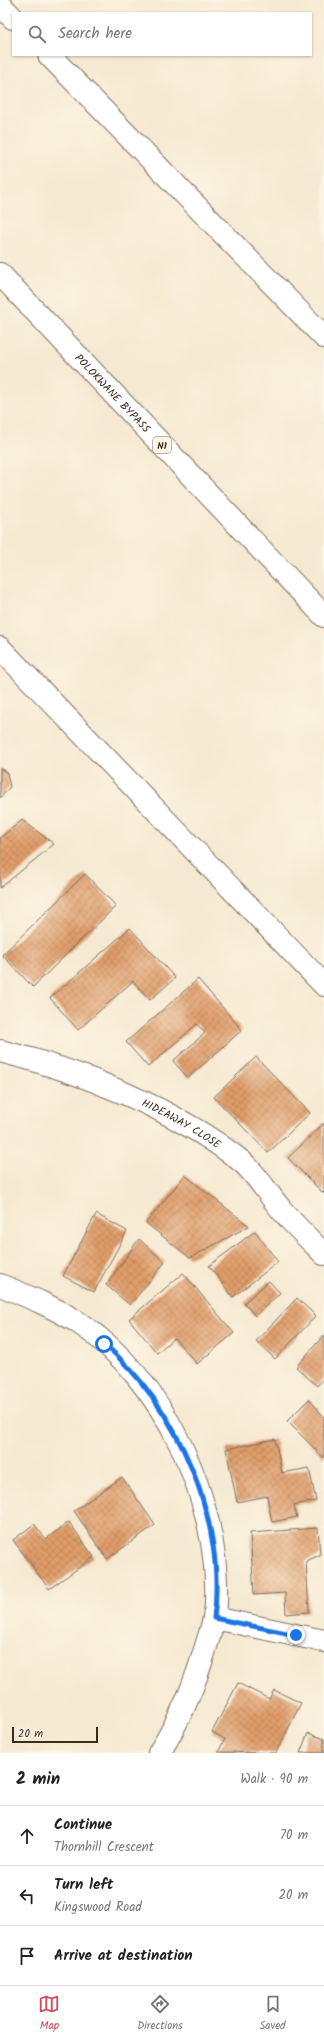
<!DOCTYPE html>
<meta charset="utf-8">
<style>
:root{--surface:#fff;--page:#f2f2f2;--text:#222;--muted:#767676;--line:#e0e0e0;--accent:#d1495b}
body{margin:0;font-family:Kalam,sans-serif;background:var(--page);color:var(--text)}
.scale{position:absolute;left:12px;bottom:10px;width:86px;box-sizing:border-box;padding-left:4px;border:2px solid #3b2a1e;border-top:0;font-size:11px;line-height:14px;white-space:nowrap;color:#3b2a1e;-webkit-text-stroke:3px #fcf5e5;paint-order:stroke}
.stop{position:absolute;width:12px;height:12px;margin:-9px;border:3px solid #1a73e8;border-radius:50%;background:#fff}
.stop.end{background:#1a73e8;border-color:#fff;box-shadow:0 1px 4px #0008}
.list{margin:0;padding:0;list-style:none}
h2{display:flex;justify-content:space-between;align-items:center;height:52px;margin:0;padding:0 16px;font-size:17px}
h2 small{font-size:13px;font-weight:400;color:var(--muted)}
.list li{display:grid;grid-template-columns:26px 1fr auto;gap:12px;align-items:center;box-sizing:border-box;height:60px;padding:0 16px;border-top:1px solid var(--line)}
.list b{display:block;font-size:15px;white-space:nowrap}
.list p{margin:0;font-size:13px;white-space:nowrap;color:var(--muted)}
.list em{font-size:13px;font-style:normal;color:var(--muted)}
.icon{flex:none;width:22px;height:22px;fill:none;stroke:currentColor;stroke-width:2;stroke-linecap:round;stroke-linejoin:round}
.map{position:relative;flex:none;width:324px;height:1753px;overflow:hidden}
.search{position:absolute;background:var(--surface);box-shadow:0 1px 3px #0004;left:12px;right:12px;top:12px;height:44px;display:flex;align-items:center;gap:10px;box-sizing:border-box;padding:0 14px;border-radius:0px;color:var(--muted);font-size:15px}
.sheet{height:232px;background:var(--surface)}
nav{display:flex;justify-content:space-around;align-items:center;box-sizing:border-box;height:56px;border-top:1px solid var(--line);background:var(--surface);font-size:11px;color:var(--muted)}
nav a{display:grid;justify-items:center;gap:2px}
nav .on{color:var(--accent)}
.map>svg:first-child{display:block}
.building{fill:url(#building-cross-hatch)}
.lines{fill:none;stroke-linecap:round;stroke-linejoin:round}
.street-casing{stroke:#7c6d5d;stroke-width:24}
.primary-casing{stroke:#7c6d5d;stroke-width:24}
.highway-casing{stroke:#7c6d5d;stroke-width:24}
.street{stroke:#fff;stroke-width:22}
.primary{stroke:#fff;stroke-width:22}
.highway{stroke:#fff;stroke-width:22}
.route{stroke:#1a73e8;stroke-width:5}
.labels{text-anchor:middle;stroke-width:3;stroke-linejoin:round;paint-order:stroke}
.shield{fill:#fcf5e5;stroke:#75675a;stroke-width:1}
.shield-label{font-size:10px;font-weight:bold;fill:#3b2a1e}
.street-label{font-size:11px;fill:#3b2a1e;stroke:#fcf5e5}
</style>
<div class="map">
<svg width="324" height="1753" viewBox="0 0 324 1753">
<defs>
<pattern id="building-cross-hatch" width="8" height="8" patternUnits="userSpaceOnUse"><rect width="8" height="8" fill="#e09d69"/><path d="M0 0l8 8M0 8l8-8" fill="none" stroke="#b78056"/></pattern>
</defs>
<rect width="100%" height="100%" fill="#fcf5e5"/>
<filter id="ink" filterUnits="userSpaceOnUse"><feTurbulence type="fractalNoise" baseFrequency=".025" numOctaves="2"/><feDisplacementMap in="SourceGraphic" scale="8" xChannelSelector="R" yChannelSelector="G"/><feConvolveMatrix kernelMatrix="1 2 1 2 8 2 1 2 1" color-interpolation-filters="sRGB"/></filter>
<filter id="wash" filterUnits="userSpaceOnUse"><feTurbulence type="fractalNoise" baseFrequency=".012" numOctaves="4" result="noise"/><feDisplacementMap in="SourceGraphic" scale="16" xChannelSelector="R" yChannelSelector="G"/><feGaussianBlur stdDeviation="0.9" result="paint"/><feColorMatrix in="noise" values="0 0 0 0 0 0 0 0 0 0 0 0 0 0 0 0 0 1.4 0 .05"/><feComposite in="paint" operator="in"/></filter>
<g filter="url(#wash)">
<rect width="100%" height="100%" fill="#f6e9d1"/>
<g id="blocks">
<path class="building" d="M0 768 7 773 10 787 0 798Z
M22 820 54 844 0 888V838Z
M85 874 116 906 33 987 2 955Z
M130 928 175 978 150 1000 133 981 78 1030 50 998Z
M198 979 242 1030 188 1078 173 1061 205 1033 197 1024 148 1067 126 1042Z
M256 1057 310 1113 268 1153 214 1097Z
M324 1123V1194L288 1158Z
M185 1175 249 1226 190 1258 146 1223Z
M96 1214 127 1231 94 1292 63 1276Z
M255 1231 278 1262 233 1297 209 1266Z
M139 1239 165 1262 130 1305 106 1285Z
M183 1273 234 1333 197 1364 174 1338 157 1353 129 1319Z
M269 1281 280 1293 255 1316 244 1303Z
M297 1298 316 1316 275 1359 256 1341Z
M324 1335V1378L317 1386 296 1367Z
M309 1399 324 1417V1458L287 1421Z
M275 1439 282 1473 309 1468 316 1501 294 1505 297 1517 272 1522 267 1496 237 1502 226 1449Z
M122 1477 155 1525 107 1559 74 1511Z
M69 1522 94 1557 49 1589 13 1540 34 1524 46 1539Z
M318 1528 320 1555 306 1561 309 1612 286 1614 285 1593 254 1595 250 1533Z
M238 1683 269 1699 274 1690 301 1703 276 1753 218 1752 225 1739 212 1732Z
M308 1733 324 1739V1753H300Z"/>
</g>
</g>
<g filter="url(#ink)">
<use href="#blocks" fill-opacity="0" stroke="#7c6d5d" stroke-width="1"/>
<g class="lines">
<defs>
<g id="street">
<path id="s1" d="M0 1051C79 1070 177 1110 241 1161 255 1172 268 1194 280 1208 293 1224 309 1239 324 1254"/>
<path d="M0 1285C27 1296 54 1307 79 1323 164 1379 220 1501 216 1602 216 1616 211 1630 207 1643 195 1684 182 1716 159 1753"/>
<path d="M214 1618 324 1641"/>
</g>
<path id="primary" d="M0 5 13 18
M49 55 324 337
M0 648 324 985"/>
<g id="highway">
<path id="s2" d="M0 274 324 616"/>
</g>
</defs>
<use href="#street" class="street-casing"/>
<use href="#primary" class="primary-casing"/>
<use href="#highway" class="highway-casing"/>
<use href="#street" class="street"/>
<use href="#primary" class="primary"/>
<use href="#highway" class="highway"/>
</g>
</g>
<g class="lines" filter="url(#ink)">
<path class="route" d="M104 1344C178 1406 227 1522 214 1618L296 1635"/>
</g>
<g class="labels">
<rect class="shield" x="153" y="437" width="18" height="16" rx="3"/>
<g class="shield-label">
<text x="162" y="449">N1</text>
</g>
<g class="street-label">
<text dy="4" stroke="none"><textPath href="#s2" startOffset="164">POLOKWANE BYPASS</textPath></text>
<text dy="4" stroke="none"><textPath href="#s1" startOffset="196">HIDEAWAY CLOSE</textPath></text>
</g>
</g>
</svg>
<div class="scale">20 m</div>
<div class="stop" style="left:104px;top:1344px"></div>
<div class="stop end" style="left:296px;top:1635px"></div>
<div class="search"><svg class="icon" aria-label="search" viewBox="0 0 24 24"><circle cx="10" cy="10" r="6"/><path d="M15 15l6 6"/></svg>Search here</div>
</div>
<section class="sheet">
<h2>2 min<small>Walk · 90 m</small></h2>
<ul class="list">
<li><svg class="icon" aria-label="ahead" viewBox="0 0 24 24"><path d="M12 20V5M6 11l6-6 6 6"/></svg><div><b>Continue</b><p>Thornhill Crescent</p></div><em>70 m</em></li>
<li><svg class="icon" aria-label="left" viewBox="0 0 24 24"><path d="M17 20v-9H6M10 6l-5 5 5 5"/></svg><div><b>Turn left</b><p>Kingswood Road</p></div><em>20 m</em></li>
<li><svg class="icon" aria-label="arrive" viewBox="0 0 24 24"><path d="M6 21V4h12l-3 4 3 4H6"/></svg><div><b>Arrive at destination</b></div></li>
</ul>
</section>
<nav>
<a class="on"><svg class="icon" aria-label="map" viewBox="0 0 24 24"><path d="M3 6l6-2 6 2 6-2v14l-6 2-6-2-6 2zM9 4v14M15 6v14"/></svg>Map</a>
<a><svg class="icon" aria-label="directions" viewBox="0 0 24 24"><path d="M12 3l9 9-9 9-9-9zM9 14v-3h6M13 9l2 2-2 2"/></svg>Directions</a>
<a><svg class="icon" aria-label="saved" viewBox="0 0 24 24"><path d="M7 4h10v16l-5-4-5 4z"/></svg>Saved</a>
</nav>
